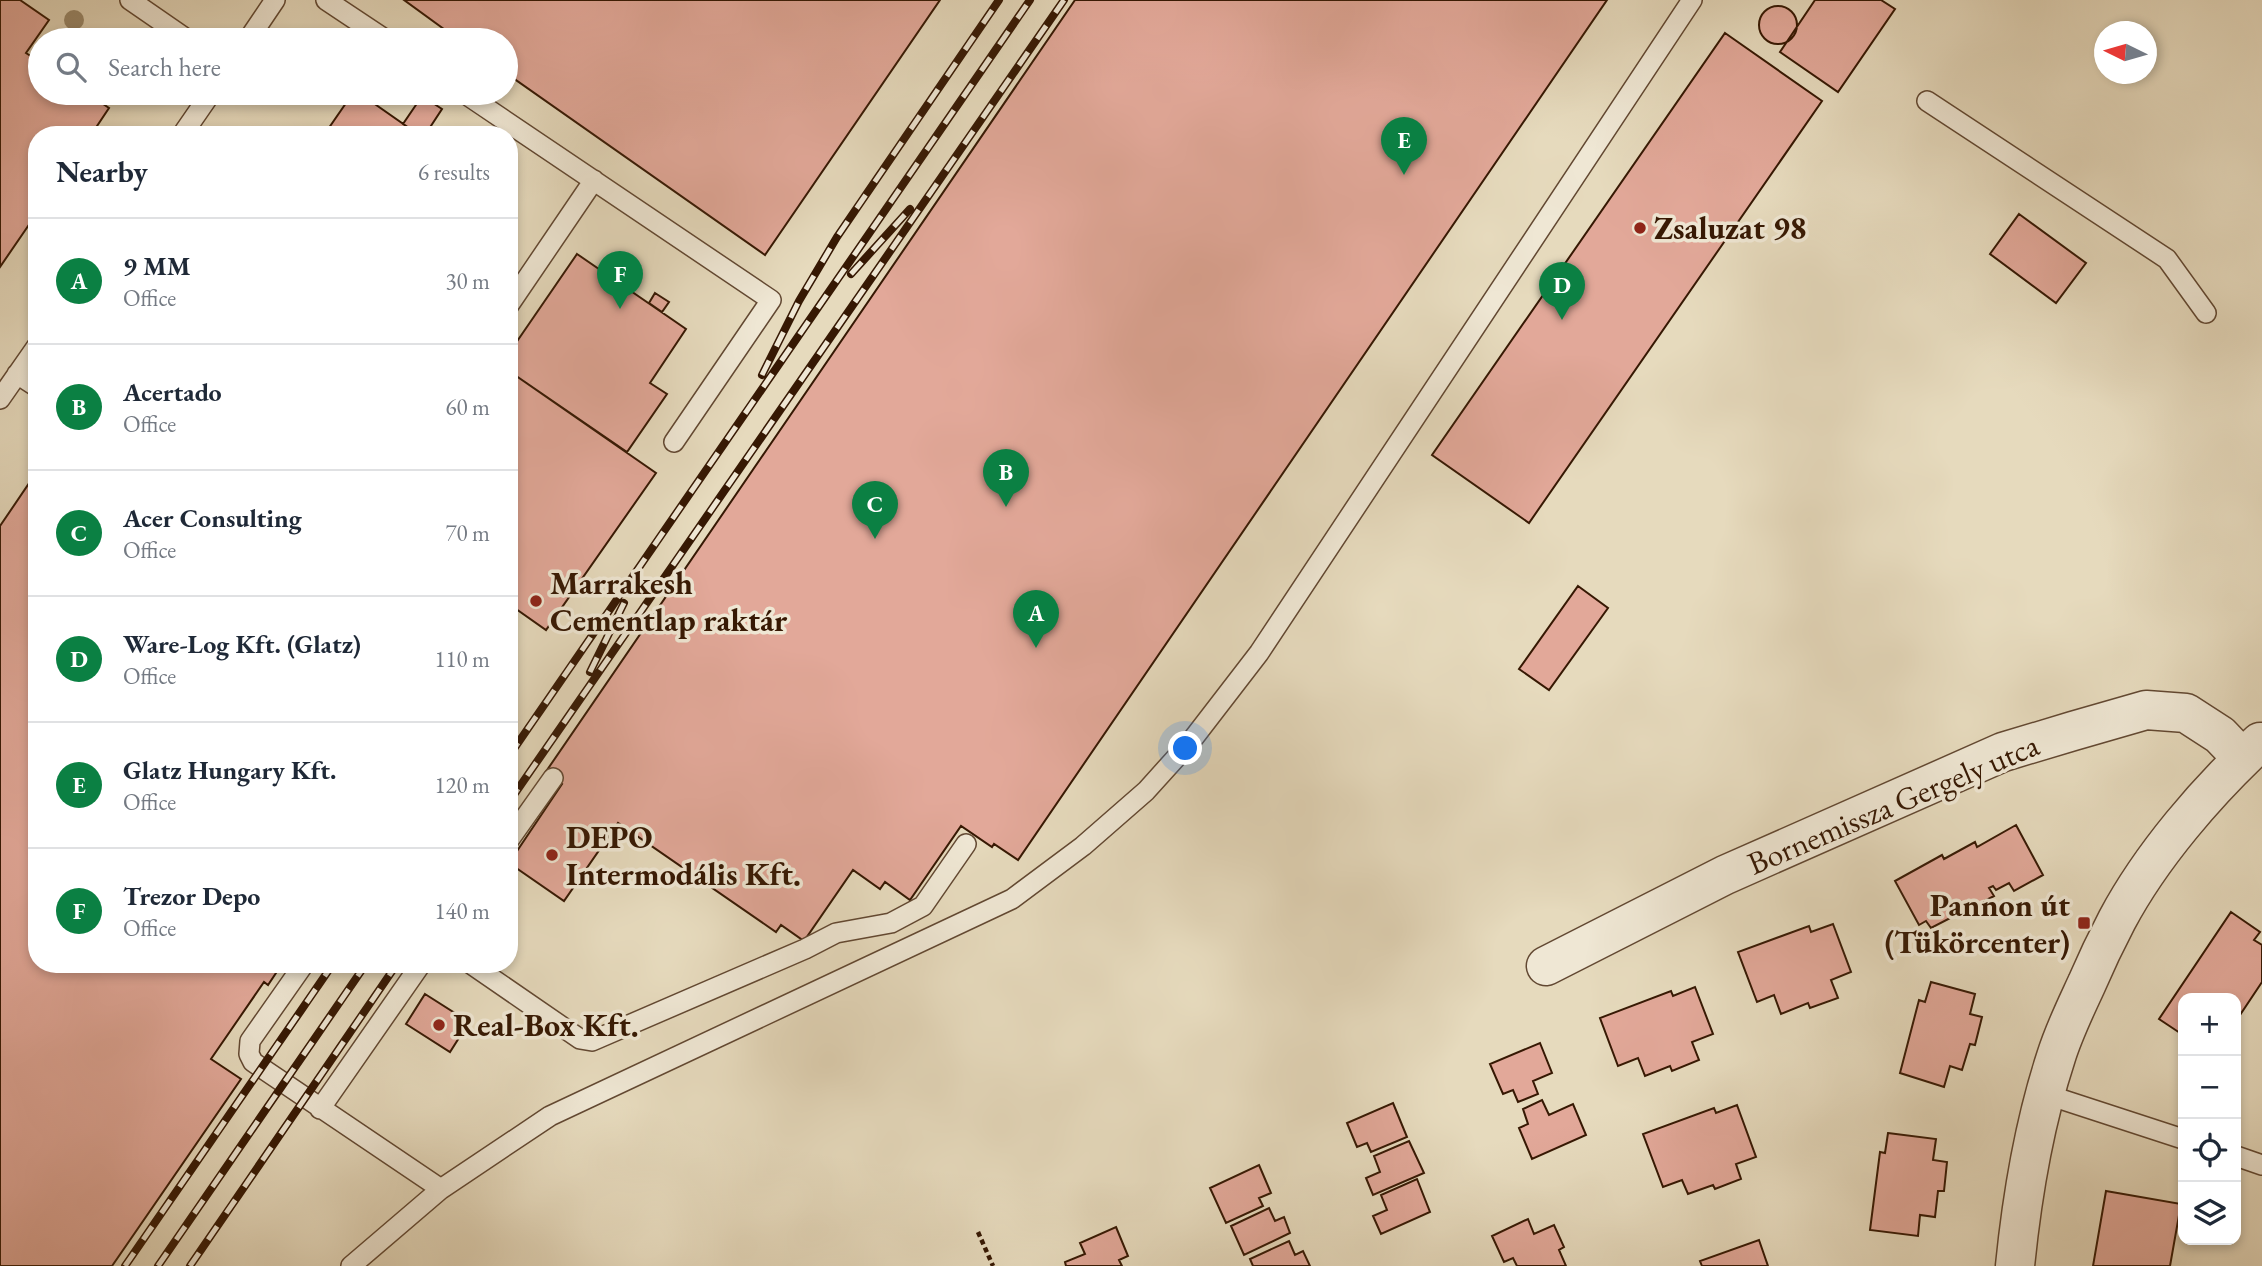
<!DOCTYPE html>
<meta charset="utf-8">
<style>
:root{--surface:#fff;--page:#f2f2f3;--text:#1f2937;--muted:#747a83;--line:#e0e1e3;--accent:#0b8043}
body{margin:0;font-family:"EB Garamond",serif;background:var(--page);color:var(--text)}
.controls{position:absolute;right:21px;bottom:21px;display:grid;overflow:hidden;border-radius:14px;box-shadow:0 4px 10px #0003}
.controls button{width:63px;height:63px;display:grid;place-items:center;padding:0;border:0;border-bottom:2px solid var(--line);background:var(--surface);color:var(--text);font:35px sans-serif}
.compass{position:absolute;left:2094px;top:21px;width:63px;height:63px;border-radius:50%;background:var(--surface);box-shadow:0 4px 10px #0003;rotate:275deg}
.you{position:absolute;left:1186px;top:749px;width:24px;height:24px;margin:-18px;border:5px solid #fff;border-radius:50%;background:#1a73e8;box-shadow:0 0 0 10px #1a73e833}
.badge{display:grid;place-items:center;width:46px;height:46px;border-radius:50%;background:var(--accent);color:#fff;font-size:23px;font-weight:700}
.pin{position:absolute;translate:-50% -58px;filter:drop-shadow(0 2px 4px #0008)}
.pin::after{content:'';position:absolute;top:37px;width:24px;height:21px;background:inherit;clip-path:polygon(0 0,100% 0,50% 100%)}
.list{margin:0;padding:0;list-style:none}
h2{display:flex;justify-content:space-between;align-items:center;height:91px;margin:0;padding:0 28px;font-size:30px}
h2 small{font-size:23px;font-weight:400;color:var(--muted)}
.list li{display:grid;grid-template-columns:46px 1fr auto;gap:21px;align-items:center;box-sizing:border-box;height:126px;padding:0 28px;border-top:2px solid var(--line)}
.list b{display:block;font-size:26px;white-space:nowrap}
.list p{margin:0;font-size:23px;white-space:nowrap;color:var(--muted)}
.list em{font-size:23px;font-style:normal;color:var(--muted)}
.icon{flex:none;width:38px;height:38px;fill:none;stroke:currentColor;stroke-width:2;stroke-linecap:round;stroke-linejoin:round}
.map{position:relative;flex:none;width:2262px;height:1266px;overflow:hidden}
.search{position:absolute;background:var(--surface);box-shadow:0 4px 10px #0003;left:28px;top:28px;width:490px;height:77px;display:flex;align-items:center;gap:18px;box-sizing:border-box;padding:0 24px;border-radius:38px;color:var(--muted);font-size:26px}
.panel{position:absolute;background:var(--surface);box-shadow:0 4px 10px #0003;left:28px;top:126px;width:490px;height:847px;border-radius:28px}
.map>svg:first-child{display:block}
.building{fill:#e2a899;stroke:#361803;stroke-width:2}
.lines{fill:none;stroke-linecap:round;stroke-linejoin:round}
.lane-casing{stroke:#624832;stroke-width:22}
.street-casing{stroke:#624832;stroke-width:41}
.path{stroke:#361803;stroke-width:4.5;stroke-dasharray:5 3.5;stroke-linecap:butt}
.lane{stroke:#efe7d4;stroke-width:19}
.street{stroke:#efe7d4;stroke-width:38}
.rail-casing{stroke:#361803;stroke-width:8}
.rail{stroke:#efe7d4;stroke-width:5;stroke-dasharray:16;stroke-linecap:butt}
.tree{fill:#9b8b6d}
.poi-dot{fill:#8f2418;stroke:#efe7d4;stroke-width:2.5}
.labels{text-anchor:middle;stroke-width:7;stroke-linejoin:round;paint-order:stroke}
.poi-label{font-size:32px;font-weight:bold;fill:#361803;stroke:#efe7d4;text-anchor:start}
.street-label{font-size:32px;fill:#361803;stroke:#efe7d4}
</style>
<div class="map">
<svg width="2262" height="1266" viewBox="0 0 2262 1266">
<rect width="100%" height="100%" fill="#e6dabd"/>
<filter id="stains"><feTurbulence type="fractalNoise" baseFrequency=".00286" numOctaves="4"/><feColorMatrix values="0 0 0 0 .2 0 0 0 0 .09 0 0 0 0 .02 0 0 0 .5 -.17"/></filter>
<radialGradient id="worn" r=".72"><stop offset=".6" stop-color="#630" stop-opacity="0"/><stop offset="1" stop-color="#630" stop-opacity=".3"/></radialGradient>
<path class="building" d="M0 0H20L49 20 26 53 40 62V93H87L109 108 91 135H37V213L0 267Z
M404 0H940L765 255 506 73V40H459Z
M1075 0H1607L1018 860 994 844 992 847 961 826 910 900 885 882 880 889 853 870 804 941 781 925 776 932 618 823 564 901 509 863 562 784 545 773Z
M1815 0H1881L1895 9 1838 92 1780 52Z
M1759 25a19 19 0 1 1 38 0a19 19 0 1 1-38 0Z
M1725 33 1822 101 1529 523 1432 455Z
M353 93H359L419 135H324Z
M422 96 442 109 425 135H420L403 124Z
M2019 214 2086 263 2056 303 1990 254Z
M577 254 686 329 650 383 667 394 627 452 509 371V353Z
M655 293 669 302 662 312 649 303Z
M509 371 656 473 546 630 509 604Z
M34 476 37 478V964H282L268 985 264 982 211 1059 241 1079 112 1266H0V526Z
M1578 586 1608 608 1549 690 1519 669Z
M2016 825 2043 875 2014 891 2009 883 1996 890 1993 886 1989 888 1994 896 1966 911 1961 902 1956 905 1960 913 1931 928 1926 921 1919 925 1895 881 1942 855 1944 859 1975 842 1977 847Z
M2231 912 2260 932 2254 940 2262 945V982L2236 1021V998H2183V1035L2159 1019Z
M1833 924 1851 972 1831 980 1838 998 1810 1008 1808 1003 1781 1014 1774 995 1757 1002 1738 952 1809 926 1811 932Z
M1931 982 1975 994 1970 1014 1982 1017 1975 1045 1970 1044 1962 1070 1950 1066 1944 1087 1900 1073 1919 1000 1925 1002Z
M1695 987 1713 1034 1692 1042 1699 1060 1672 1071 1670 1066 1645 1076 1638 1058 1618 1066 1600 1018 1671 991 1673 996Z
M425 994 469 1022 450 1052 406 1024Z
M1540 1043 1552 1073 1533 1081 1538 1094 1518 1102 1513 1090 1503 1094 1490 1064Z
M1542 1100 1549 1115 1573 1104 1586 1135 1532 1159 1519 1128 1528 1124 1523 1109Z
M1393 1103 1407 1137 1371 1152 1367 1143 1357 1147 1347 1123Z
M1737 1105 1756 1157 1736 1164 1741 1179 1715 1189 1713 1185 1688 1194 1682 1180 1663 1187 1643 1134 1714 1108 1716 1113Z
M1888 1133 1936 1139 1933 1160 1947 1162 1944 1191H1938L1935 1217 1920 1215 1918 1236 1870 1230 1880 1152 1885 1153Z
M1409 1141 1424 1173 1373 1195 1366 1178 1380 1172 1374 1156Z
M1259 1165 1271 1193 1259 1198 1263 1206 1226 1223 1210 1188Z
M1417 1179 1430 1212 1381 1234 1373 1216 1387 1210 1381 1195Z
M2106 1191 2181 1204 2170 1266H2093Z
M1269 1208 1275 1221 1284 1217 1290 1233 1244 1255 1231 1226Z
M1528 1219 1534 1234 1554 1225 1564 1247 1559 1250 1566 1266H1517L1513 1258 1504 1262 1492 1236Z
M1116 1227 1128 1256 1119 1260 1122 1266H1066L1065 1262 1085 1254 1080 1243Z
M1759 1240 1768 1266H1702L1700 1261Z
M1289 1241 1295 1255 1303 1251 1310 1266H1253L1250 1259Z"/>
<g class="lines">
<defs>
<path id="lane" d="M130 0 188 40
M326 0 386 40
M248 40 275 0
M464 93 771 300 674 442
M1927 101 2167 259 2206 313
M182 135 211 93
M509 305 594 180
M17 374 37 387
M0 399 37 346
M509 840 553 778
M304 964 250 1041 249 1054 253 1062 441 1189
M471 964 580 1039 592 1041 805 949 836 933 891 923 923 906 966 844
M2045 1094 2183 1139
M320 1109 421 964
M2236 1156 2262 1165
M351 1266 441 1189 550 1116 1012 899 1083 846 1146 791 1192 740 1259 653 1692 0"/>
<path id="street" d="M1546 966 1725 875 2003 752 2073 731 2146 710 2186 713 2220 735 2242 758
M2015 1266C2022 1196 2034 1124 2056 1057 2064 1031 2076 1007 2087 983 2096 962 2106 941 2117 920 2151 856 2207 791 2260 742"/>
</defs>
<use href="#lane" class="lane-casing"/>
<use href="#street" class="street-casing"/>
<path class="path" d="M978 1232 993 1266"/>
<use href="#lane" class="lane"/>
<use href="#street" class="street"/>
<defs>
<path id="rail" d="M851 274 910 209
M762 375 799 301 837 237 999 0
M590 672 624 603
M509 756 1030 0
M509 802 1064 0
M125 1266 333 964
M158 1266 366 964
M190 1266 397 964"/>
</defs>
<use href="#rail" class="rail-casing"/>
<use href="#rail" class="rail"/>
</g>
<circle class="tree" cx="74" cy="20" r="10"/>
<g class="poi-dot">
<circle cx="1640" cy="228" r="7"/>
<circle cx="536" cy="601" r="7"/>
<circle cx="552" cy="855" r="7"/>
<rect x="2077" y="916" width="14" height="14" rx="3.5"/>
<circle cx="439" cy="1025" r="7"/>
</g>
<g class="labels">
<g class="poi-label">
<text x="1654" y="239">Zsaluzat 98</text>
<text x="550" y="594">Marrakesh<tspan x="550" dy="37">Cementlap raktár</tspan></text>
<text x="566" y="848">DEPO<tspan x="566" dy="37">Intermodális Kft.</tspan></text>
<text x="2070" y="916" text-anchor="end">Pannon út<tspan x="2070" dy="37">(Tükörcenter)</tspan></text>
<text x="453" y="1036">Real-Box Kft.</text>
</g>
<g class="street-label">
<text transform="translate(1893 804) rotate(-23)" y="11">Bornemissza Gergely utca</text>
</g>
</g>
<rect width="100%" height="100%" filter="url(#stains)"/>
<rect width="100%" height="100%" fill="url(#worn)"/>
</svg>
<div class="controls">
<button>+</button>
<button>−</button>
<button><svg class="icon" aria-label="locate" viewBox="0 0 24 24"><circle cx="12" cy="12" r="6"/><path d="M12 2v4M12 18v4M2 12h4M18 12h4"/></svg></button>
<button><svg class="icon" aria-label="layers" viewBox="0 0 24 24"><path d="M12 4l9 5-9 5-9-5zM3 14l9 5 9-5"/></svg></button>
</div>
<svg class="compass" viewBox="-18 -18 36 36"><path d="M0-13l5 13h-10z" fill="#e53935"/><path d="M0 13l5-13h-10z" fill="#747a83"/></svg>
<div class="you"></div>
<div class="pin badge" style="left:1036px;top:648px">A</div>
<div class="pin badge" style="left:1006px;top:507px">B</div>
<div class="pin badge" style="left:875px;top:539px">C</div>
<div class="pin badge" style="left:1562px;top:320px">D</div>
<div class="pin badge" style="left:1404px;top:175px">E</div>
<div class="pin badge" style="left:620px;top:309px">F</div>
<div class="search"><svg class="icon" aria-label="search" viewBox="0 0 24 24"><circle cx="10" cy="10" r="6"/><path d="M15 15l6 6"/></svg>Search here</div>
<section class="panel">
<h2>Nearby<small>6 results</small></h2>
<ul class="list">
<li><span class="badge">A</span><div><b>9 MM</b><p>Office</p></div><em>30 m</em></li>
<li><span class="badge">B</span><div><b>Acertado</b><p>Office</p></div><em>60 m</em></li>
<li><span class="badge">C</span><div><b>Acer Consulting</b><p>Office</p></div><em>70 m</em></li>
<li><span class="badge">D</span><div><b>Ware-Log Kft. (Glatz)</b><p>Office</p></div><em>110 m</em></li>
<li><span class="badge">E</span><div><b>Glatz Hungary Kft.</b><p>Office</p></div><em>120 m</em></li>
<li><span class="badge">F</span><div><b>Trezor Depo</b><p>Office</p></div><em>140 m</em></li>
</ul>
</section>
</div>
